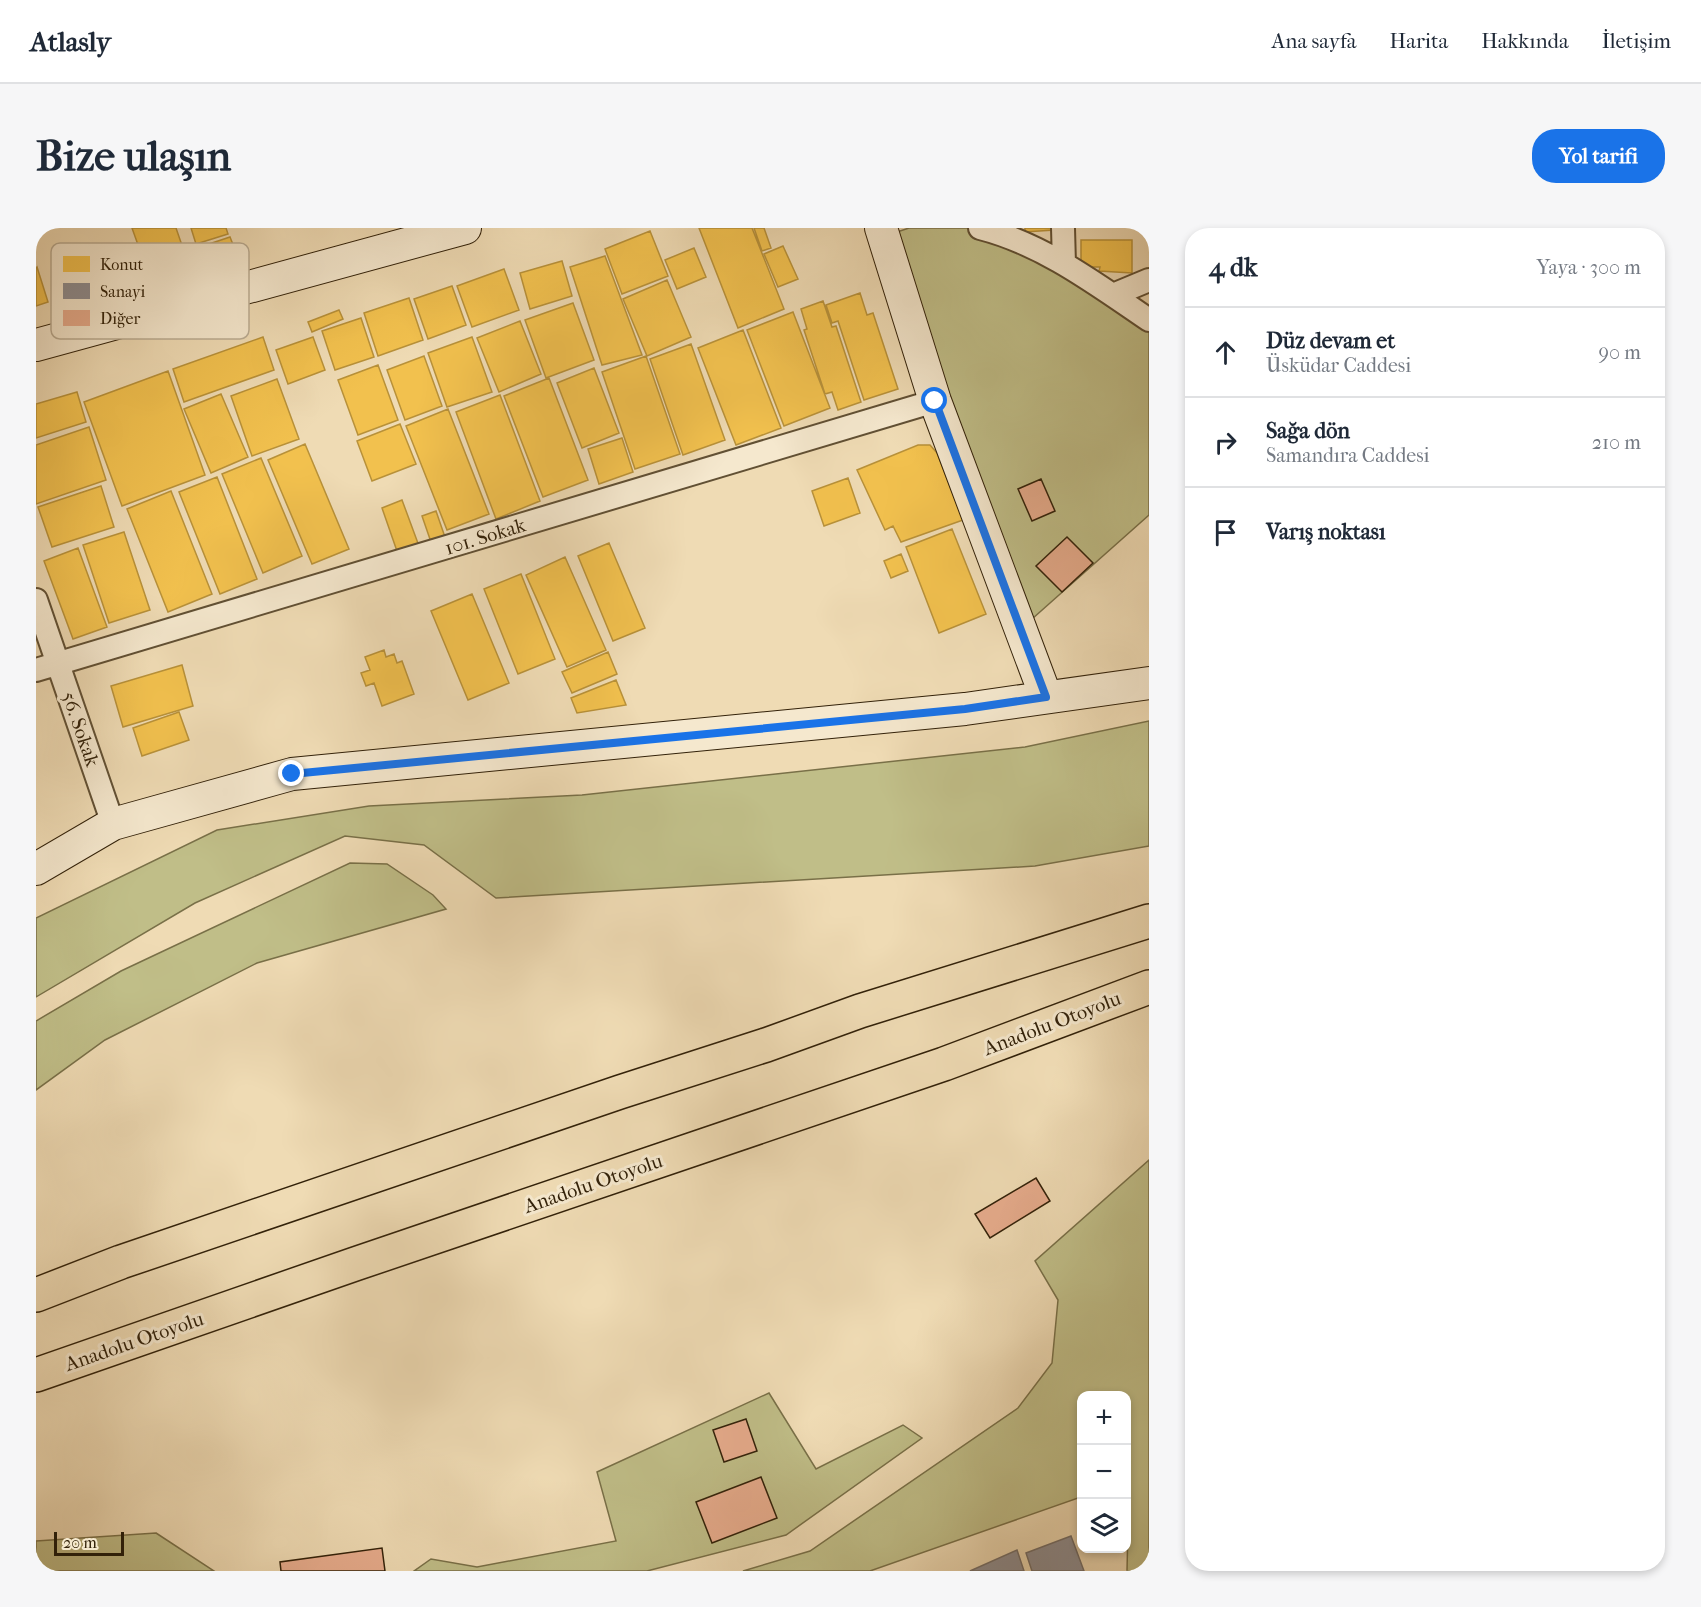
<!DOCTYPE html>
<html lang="tr">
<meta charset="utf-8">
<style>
:root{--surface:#fff;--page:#f6f6f7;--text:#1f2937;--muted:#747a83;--line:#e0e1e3;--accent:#1a73e8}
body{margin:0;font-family:"IM FELL French Canon",serif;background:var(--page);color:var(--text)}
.controls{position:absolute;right:18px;bottom:18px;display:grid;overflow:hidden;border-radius:12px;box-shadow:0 3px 9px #0003}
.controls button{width:54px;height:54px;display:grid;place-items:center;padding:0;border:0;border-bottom:2px solid var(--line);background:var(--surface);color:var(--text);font:30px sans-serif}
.scale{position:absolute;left:18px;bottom:15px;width:70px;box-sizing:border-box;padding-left:6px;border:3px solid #322109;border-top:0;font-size:16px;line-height:21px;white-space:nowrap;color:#322109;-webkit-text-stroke:4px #f5e8ce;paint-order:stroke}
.stop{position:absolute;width:18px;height:18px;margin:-14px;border:4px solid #1a73e8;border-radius:50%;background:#fff}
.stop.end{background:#1a73e8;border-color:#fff;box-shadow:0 2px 6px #0008}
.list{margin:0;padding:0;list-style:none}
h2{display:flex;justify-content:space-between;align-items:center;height:78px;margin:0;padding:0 24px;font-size:26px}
h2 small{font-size:20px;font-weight:400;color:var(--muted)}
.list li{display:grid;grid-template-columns:39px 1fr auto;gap:18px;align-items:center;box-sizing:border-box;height:90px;padding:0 24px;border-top:2px solid var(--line)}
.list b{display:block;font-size:22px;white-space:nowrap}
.list p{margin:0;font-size:20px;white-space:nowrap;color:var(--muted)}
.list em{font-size:20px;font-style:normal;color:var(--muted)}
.icon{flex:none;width:33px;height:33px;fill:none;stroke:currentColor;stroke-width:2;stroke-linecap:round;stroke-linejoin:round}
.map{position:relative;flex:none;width:1113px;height:1343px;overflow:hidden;border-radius:24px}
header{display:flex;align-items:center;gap:36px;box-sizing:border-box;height:84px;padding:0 30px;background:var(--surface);border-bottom:2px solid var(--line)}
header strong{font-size:28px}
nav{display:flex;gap:33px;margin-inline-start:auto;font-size:21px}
.intro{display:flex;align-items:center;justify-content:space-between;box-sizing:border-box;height:144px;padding:0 36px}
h1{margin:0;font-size:42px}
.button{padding:15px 27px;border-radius:24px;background:var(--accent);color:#fff;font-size:21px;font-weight:700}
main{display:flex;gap:36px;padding:0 36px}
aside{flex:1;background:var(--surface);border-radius:24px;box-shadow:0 3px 9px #0003}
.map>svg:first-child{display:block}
.green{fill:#c0be88;stroke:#797048;stroke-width:1.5}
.homes{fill:#f2c14e;stroke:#b89139;stroke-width:1.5}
.industry{fill:#8d8d92;stroke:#726d69;stroke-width:1.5}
.building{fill:#e7ac8d;stroke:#322109;stroke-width:1.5}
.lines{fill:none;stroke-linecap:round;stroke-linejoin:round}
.street-casing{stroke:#615034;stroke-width:26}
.secondary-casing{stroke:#322109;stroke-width:34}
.highway-casing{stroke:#322109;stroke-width:36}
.street{stroke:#f5e8ce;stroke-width:22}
.secondary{stroke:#f5e8ce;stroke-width:32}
.highway{stroke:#efdbb4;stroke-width:33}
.route{stroke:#1a73e8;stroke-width:8}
.labels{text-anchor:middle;stroke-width:6;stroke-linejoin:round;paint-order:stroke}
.street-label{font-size:20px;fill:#322109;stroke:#f5e8ce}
.key{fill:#f5e8ce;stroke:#baac93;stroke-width:1.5}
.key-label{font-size:16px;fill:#322109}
</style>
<header>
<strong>Atlasly</strong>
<nav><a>Ana sayfa</a><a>Harita</a><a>Hakkında</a><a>İletişim</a></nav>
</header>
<div class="intro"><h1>Bize ulaşın</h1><a class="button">Yol tarifi</a></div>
<main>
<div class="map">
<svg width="1113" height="1343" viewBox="0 0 1113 1343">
<rect width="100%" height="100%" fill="#efdbb4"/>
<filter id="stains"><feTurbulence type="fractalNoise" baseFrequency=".00333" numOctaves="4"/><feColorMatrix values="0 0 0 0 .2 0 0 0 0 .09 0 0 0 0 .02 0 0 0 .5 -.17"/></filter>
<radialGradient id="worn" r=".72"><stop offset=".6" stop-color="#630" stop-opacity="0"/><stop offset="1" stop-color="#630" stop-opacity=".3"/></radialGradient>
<path class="green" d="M873 0H932L995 21 1113 83V287L996 391 915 178 858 5Z
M1113 493V618L999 638 460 670 388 617 309 608 159 675 0 769V690L181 602 333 578 546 567 989 519Z
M314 635 351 636 397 667 410 681 221 735 69 812 0 862V793L85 743Z
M1113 932V1343H1091L1093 1253H1091L1090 1168H1046L1045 1269 834 1343H707L774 1323 982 1180 1016 1135 1022 1072 999 1033Z
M733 1165 780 1241 867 1197 886 1210 750 1307 611 1343H378L395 1331 441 1339 580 1313 561 1244Z
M120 1305 178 1343H0V1313Z"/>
<path class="homes" d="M96 0H140L151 32 112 45Z
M155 0H190L192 6 160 16Z
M663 0H716L748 81 702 100Z
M718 0H728L735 20 726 23Z
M989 0H1018V2L989 4Z
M614 3 632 48 586 66 569 21Z
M194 9 200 24 166 35 161 20Z
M1045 12H1096V45L1063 43 1064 39H1045Z
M747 18 762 51 742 59 728 26Z
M658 20 670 49 641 61 629 32Z
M569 28 606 127 566 137 534 39Z
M526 33 536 68 494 81 484 45Z
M1 39 12 74 0 78V40Z
M468 41 483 82 436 99 421 58Z
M631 52 655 109 611 128 587 71Z
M416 58 430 97 392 111 378 71Z
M824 65 831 87 837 85 862 161 828 172 802 93 796 95 790 77Z
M373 70 387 112 342 128 328 85Z
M787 73 796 99 800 98 825 174 802 182 796 164 789 166 768 102 771 101 765 81Z
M537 75 558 132 510 150 489 92Z
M303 82 307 91 276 104 272 94Z
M757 84 794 180 748 198 711 102Z
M325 90 338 129 299 142 286 103Z
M484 93 505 146 463 164 441 110Z
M707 102 745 200 700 217 662 120Z
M227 109 238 142 148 174 137 141Z
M277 109 289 142 252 156 240 122Z
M436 109 456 164 411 179 392 125Z
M655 116 689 212 647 227 614 131Z
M388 128 406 178 369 192 351 142Z
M610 128 644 226 599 241 566 144Z
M342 137 362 192 322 207 302 152Z
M558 140 583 205 546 220 521 155Z
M132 143 169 247 86 278 48 174Z
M513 150 552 252 507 269 468 168Z
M241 151 263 211 216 228 195 168Z
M41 164 50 194 0 210V176Z
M185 166 212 229 175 245 148 181Z
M464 167 504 273 460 291 420 184Z
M412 181 453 286 411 302 370 198Z
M364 196 380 236 336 253 321 213Z
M53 199 70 252 0 276V217Z
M586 210 597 244 563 256 552 221Z
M269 216 313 321 276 336 232 232Z
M882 217H894L901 225 927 292 865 314 857 298 849 302 821 242Z
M225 230 266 328 227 345 186 246Z
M181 249 221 351 184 366 143 264Z
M812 250 824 285 788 298 776 263Z
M65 258 78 299 16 319 2 279Z
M135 263 176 366 132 384 91 281Z
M366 272 383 318 362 326 346 280Z
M400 283 410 312 396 317 386 288Z
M916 301 950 386 903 405 870 319Z
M88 304 114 382 73 395 47 317Z
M573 315 609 400 577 413 542 328Z
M42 320 71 399 37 411 8 333Z
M865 326 872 343 855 350 848 333Z
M529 329 570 422 531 439 490 347Z
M485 346 519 431 482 446 448 361Z
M436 366 473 455 432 472 395 383Z
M348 422 350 429 358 426 361 435 366 433 378 466 346 478 338 455 330 458 325 445 334 442 329 429Z
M572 424 581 446 536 465 526 444Z
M146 437 157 478 87 499 75 458Z
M580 452 590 477 541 485 535 470Z
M143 484 153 512 106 528 97 500Z"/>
<path class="industry" d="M1035 1308 1048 1343H996L990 1325Z
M981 1322 988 1343H934Z"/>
<path class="building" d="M1005 251 1019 283 996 293 982 261Z
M1031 309 1057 335 1026 364 1000 338Z
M1000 950 1014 973 954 1010 939 986Z
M710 1191 721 1223 688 1234 677 1202Z
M725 1249 741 1290 676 1315 660 1274Z
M346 1320 349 1343H245L244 1334Z"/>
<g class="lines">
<defs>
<path id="street" d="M944 0C1007 16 1060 56 1113 92
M1027 0 1028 36
M1077 67 1113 52
M0 372 77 596
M0 442 899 173"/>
<path id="secondary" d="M845 0 899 173 1010 469
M0 117 429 0
M0 641 77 596 256 546 929 481 1113 455"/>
<path id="highway" d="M0 1067 85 1034 584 864 730 817 824 783 1113 693
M0 1147 319 1036 908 836 1113 759"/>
</defs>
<use href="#street" class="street-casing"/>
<use href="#secondary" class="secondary-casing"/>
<use href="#highway" class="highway-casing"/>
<use href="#street" class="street"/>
<use href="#secondary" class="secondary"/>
<use href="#highway" class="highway"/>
</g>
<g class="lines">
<path class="route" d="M256 546 929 481 1010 469 899 173"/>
</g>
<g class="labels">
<g class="street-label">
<text transform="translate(449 308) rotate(-17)" y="7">101. Sokak</text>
<text transform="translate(45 501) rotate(71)" y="7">56. Sokak</text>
<text transform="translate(1016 795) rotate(-21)" y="7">Anadolu Otoyolu</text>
<text transform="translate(557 955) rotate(-19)" y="7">Anadolu Otoyolu</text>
<text transform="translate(98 1113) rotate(-19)" y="7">Anadolu Otoyolu</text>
</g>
</g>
<rect x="15" y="15" width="198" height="96" rx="9" class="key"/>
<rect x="27" y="28" width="27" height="16" fill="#f2c14e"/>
<rect x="27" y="55" width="27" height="16" fill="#8d8d92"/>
<rect x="27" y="82" width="27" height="16" fill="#e7ac8d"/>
<g class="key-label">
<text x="64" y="42">Konut</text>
<text x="64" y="69">Sanayi</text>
<text x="64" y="96">Diğer</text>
</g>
<rect width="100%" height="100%" filter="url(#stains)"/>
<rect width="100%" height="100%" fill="url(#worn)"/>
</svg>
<div class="controls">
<button>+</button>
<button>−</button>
<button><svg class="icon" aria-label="layers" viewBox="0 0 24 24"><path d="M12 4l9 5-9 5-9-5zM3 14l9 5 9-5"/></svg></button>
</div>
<div class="scale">20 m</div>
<div class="stop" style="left:899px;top:173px"></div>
<div class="stop end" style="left:256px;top:546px"></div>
</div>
<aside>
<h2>4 dk<small>Yaya · 300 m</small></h2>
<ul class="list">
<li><svg class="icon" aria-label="ahead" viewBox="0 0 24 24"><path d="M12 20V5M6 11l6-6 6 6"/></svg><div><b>Düz devam et</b><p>Üsküdar Caddesi</p></div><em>90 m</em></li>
<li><svg class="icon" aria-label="right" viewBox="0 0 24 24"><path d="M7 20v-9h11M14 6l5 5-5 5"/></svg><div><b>Sağa dön</b><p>Samandıra Caddesi</p></div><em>210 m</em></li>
<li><svg class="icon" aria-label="arrive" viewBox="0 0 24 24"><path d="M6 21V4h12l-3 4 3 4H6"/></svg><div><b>Varış noktası</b></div></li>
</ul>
</aside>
</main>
